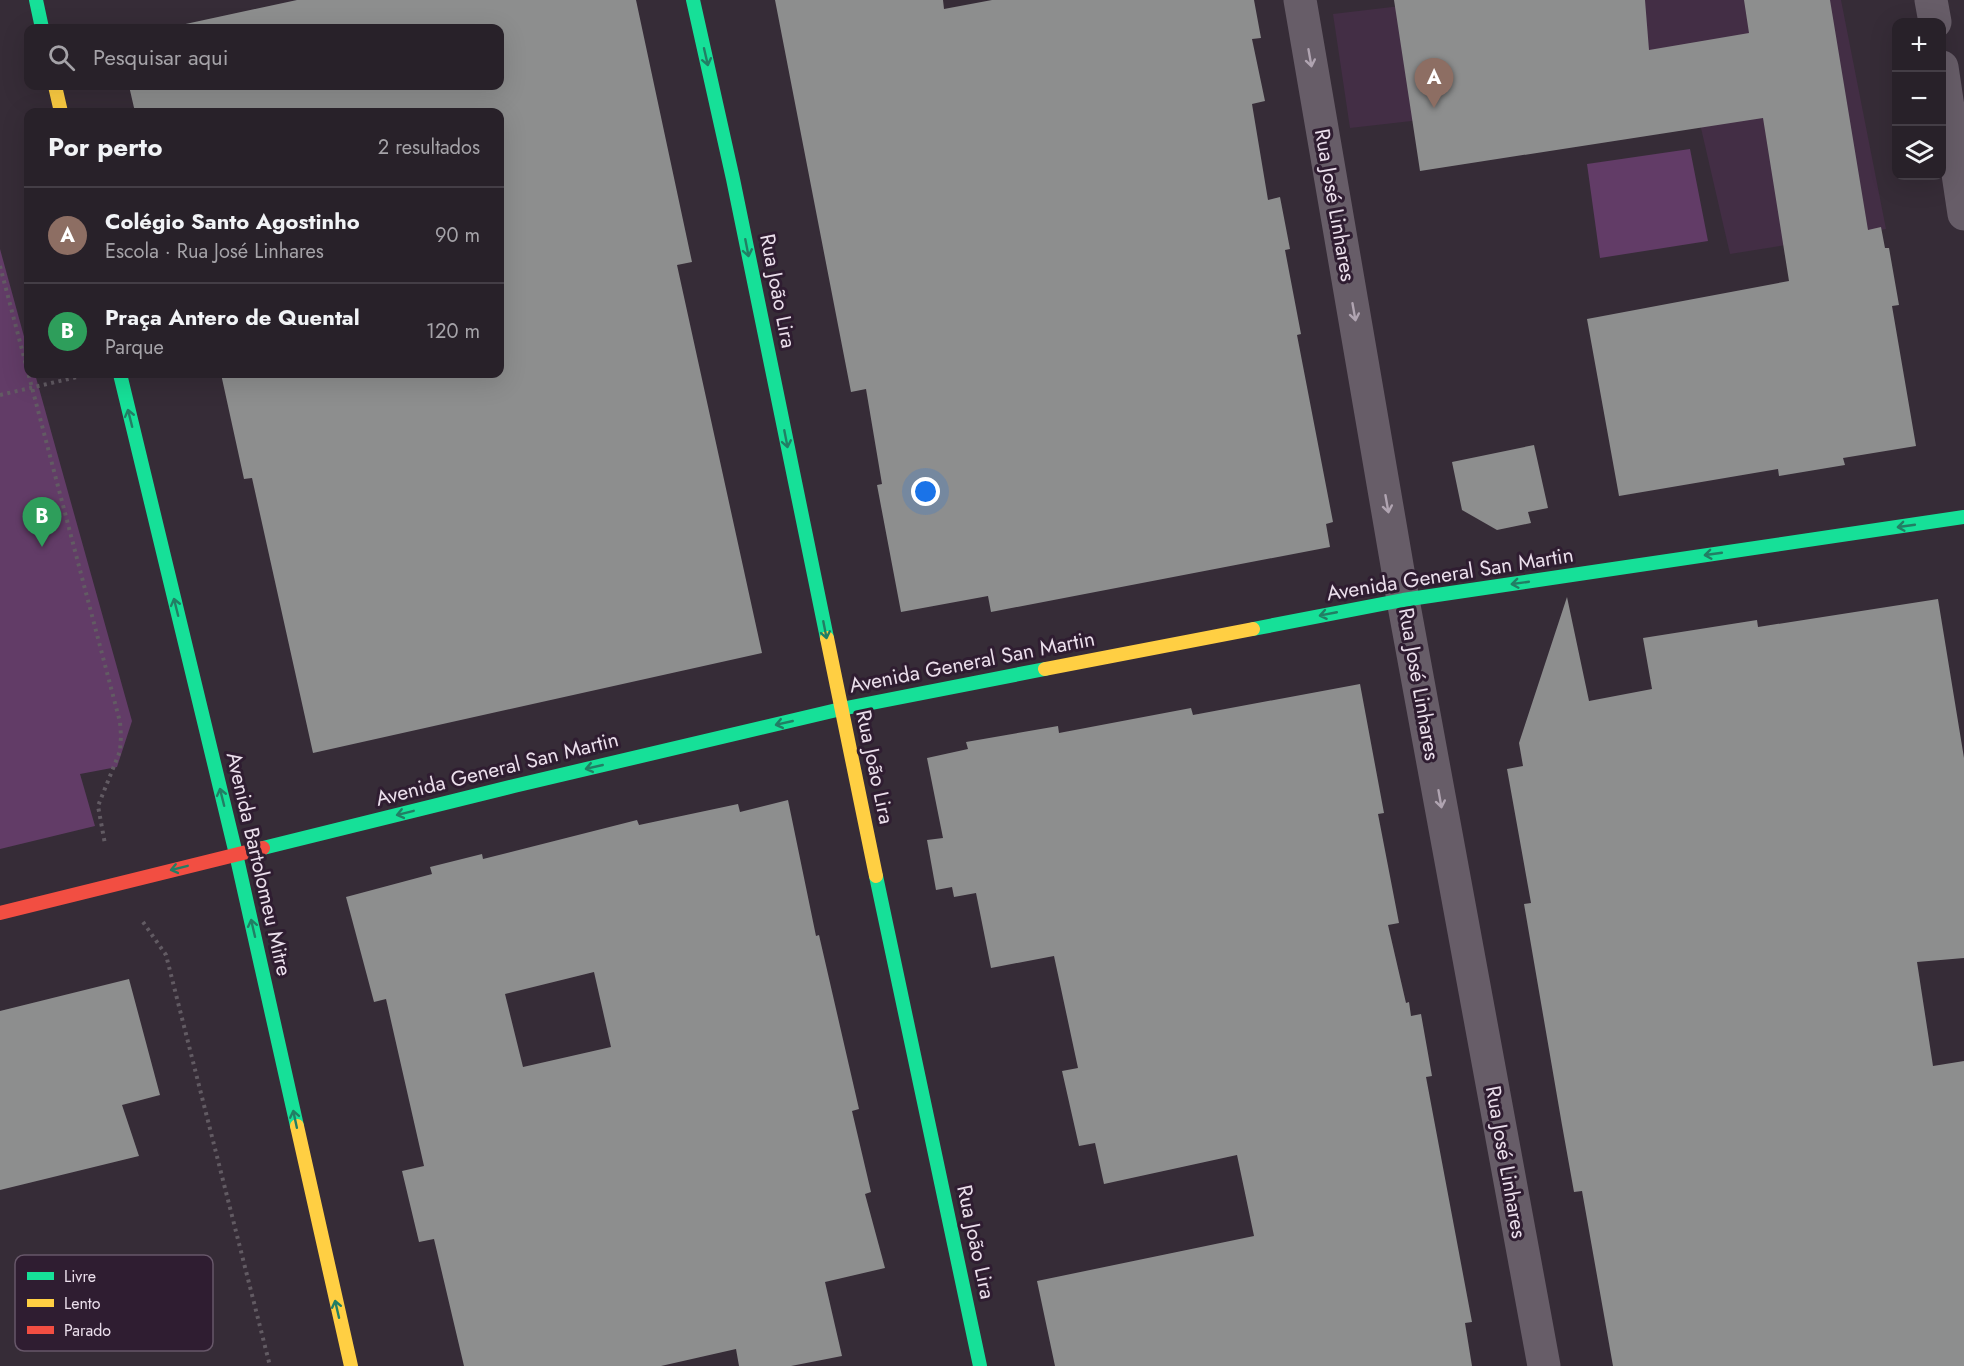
<!DOCTYPE html>
<html lang="pt">
<meta charset="utf-8">
<style>
:root{--surface:#282129;--page:#302931;--text:#f1f3f6;--muted:#a5a3a8;--line:#443e46;--accent:#aca0ad}
body{margin:0;font-family:Jost,sans-serif;background:var(--page);color:var(--text)}
.controls{position:absolute;right:18px;top:18px;display:grid;overflow:hidden;border-radius:12px;box-shadow:0 6px 24px #0002}
.controls button{width:54px;height:54px;display:grid;place-items:center;padding:0;border:0;border-bottom:2px solid var(--line);background:var(--surface);color:var(--text);font:30px sans-serif}
.you{position:absolute;left:926px;top:492px;width:21px;height:21px;margin:-15px;border:4px solid #fff;border-radius:50%;background:#1a73e8;box-shadow:0 0 0 9px #1a73e833}
.badge{display:grid;place-items:center;width:39px;height:39px;border-radius:50%;background:var(--accent);color:#fff;font-size:20px;font-weight:700}
.pin{position:absolute;translate:-50% -50px;filter:drop-shadow(0 2px 3px #0008)}
.pin::after{content:'';position:absolute;top:32px;width:21px;height:18px;background:inherit;clip-path:polygon(0 0,100% 0,50% 100%)}
.list{margin:0;padding:0;list-style:none}
h2{display:flex;justify-content:space-between;align-items:center;height:78px;margin:0;padding:0 24px;font-size:26px}
h2 small{font-size:20px;font-weight:400;color:var(--muted)}
.list li{display:grid;grid-template-columns:39px 1fr auto;gap:18px;align-items:center;box-sizing:border-box;height:96px;padding:0 24px;border-top:2px solid var(--line)}
.list b{display:block;font-size:22px;white-space:nowrap}
.list p{margin:0;font-size:20px;white-space:nowrap;color:var(--muted)}
.list em{font-size:20px;font-style:normal;color:var(--muted)}
.icon{flex:none;width:33px;height:33px;fill:none;stroke:currentColor;stroke-width:2;stroke-linecap:round;stroke-linejoin:round}
.map{position:relative;flex:none;width:1964px;height:1366px;overflow:hidden}
.search{position:absolute;background:var(--surface);box-shadow:0 6px 24px #0002;left:24px;top:24px;width:480px;height:66px;display:flex;align-items:center;gap:15px;box-sizing:border-box;padding:0 21px;border-radius:12px;color:var(--muted);font-size:22px}
.panel{position:absolute;background:var(--surface);box-shadow:0 6px 24px #0002;left:24px;top:108px;width:480px;height:270px;border-radius:12px}
.map>svg:first-child{display:block}
.built{fill:#432e45}
.green{fill:#623c67}
.building{fill:#8d8e8e;fill-rule:evenodd}
.lines{fill:none;stroke-linecap:round;stroke-linejoin:round}
.path{stroke:#625b63;stroke-width:4;stroke-dasharray:3 4.5;stroke-linecap:butt}
.street{stroke:#675d68;stroke-width:33}
.fast{stroke:#16e098;stroke-width:14}
.slow{stroke:#ffcf43;stroke-width:14}
.jam{stroke:#f24e42;stroke-width:14}
.oneway{stroke:#227e64}
.oneway2{stroke:#b0a4b1}
.labels{text-anchor:middle;stroke-width:6;stroke-linejoin:round;paint-order:stroke}
.street-label{font-size:21px;fill:#ebdfec;stroke:#2f1d31}
.key{fill:#2f1d31;stroke:#675769;stroke-width:1.5}
.key-label{font-size:16px;fill:#ebdfec}
</style>
<div class="map">
<svg width="1964" height="1366" viewBox="0 0 1964 1366">
<rect width="100%" height="100%" fill="#362c37"/>
<path class="built" d="M1451 0H1841L1886 229 1730 254 1692 89 1350 128 1333 14Z"/>
<path class="green" d="M1690 149 1708 241 1600 258 1587 164Z
M0 249 28 351V374H35L132 721 117 767 80 774 95 826 0 849Z"/>
<path class="building" d="M297 0H636L692 262 677 265 762 653 313 753 252 478 244 479 221 374H500V112H135L129 86H500V28H167Z
M775 0H943L944 9 992 0H1254L1261 38 1252 39 1265 101 1252 104 1268 200 1280 197 1290 249 1285 250 1301 334 1297 335 1333 522 1326 524 1330 547 991 612 988 596 901 612 877 485 882 484 866 389 851 392Z
M1394 0H1645L1649 50 1749 33 1744 0H1830L1868 230 1881 227 1885 248H1889L1899 305 1892 306 1916 446 1843 458 1845 465 1779 476 1778 469 1619 496 1587 319 1789 281 1763 118 1420 171Z
M1534 445 1548 508 1528 512 1531 523 1497 530 1462 510 1452 462Z
M1567 597 1589 701 1652 689 1643 638 1757 620 1758 627 1938 599 1964 758V958L1917 962 1933 1066 1964 1061V1366H1613L1582 1191 1574 1192 1562 1125 1524 904 1531 903 1507 769 1523 766 1519 743Z
M1360 684 1384 813 1378 814 1399 923 1388 925 1406 1003 1409 1002 1411 1016 1421 1014 1432 1076 1426 1077 1472 1322 1465 1323 1472 1366H1055L1037 1281 1254 1236 1237 1155 1104 1184 1095 1143 1079 1146 1062 1071 1078 1068 1054 956 991 968 976 893 954 897 952 887 936 890 927 840 943 838 927 758 968 749 966 742 1058 726 1059 733 1191 708 1193 715Z
M788 800 816 936 819 935 859 1109 852 1111 871 1192 865 1194 885 1268 825 1282 842 1356 791 1366H739L736 1349 661 1366H464L434 1239 419 1242 402 1171 424 1166 386 999 374 1002 346 897 432 874 430 867 482 854 483 859 637 820 639 825 738 804 740 812ZM594 972 611 1047 523 1067 505 994Z
M129 979 160 1095 122 1105 139 1156 0 1190V1011Z"/>
<g class="lines">
<path class="path" d="M0 266 120 722 121 736 120 751 98 806 105 844
M0 395 77 377
M143 922 166 955 270 1366"/>
<path class="street" d="M1300 0 1403 600 1544 1366
M1931 0 1935 22
M1942 67 1964 214"/>
<path class="fast" d="M36 0 42 28
M693 0 733 179 827 638
M120 374 236 854 297 1126
M1253 629 1403 600 1964 517
M263 848 514 786 841 709 1045 669
M876 876 980 1366"/>
<path class="slow" d="M55 86 61 112
M827 638 876 876
M1045 669 1253 629
M297 1126 351 1366"/>
<path class="jam" d="M0 913 263 848"/>
</g>
<defs><path id="oneway-shaft" d="M-6 0H5M1.5-3L5.5 0L1.5 3" fill="none" stroke-width="1.6" stroke-linecap="round" stroke-linejoin="round" transform="scale(1.5)"/></defs>
<g class="oneway">
<use href="#oneway-shaft" transform="translate(706 57) rotate(77)"/>
<use href="#oneway-shaft" transform="translate(747 248) rotate(79)"/>
<use href="#oneway-shaft" transform="translate(130 418) rotate(-104)"/>
<use href="#oneway-shaft" transform="translate(786 439) rotate(79)"/>
<use href="#oneway-shaft" transform="translate(1906 526) rotate(172)"/>
<use href="#oneway-shaft" transform="translate(1713 554) rotate(172)"/>
<use href="#oneway-shaft" transform="translate(1520 583) rotate(172)"/>
<use href="#oneway-shaft" transform="translate(176 607) rotate(-104)"/>
<use href="#oneway-shaft" transform="translate(1328 614) rotate(169)"/>
<use href="#oneway-shaft" transform="translate(825 630) rotate(79)"/>
<use href="#oneway-shaft" transform="translate(784 723) rotate(167)"/>
<use href="#oneway-shaft" transform="translate(594 767) rotate(167)"/>
<use href="#oneway-shaft" transform="translate(222 797) rotate(-104)"/>
<use href="#oneway-shaft" transform="translate(405 813) rotate(166)"/>
<use href="#oneway-shaft" transform="translate(179 868) rotate(166)"/>
<use href="#oneway-shaft" transform="translate(253 928) rotate(-103)"/>
<use href="#oneway-shaft" transform="translate(295 1119) rotate(-102)"/>
<use href="#oneway-shaft" transform="translate(337 1309) rotate(-103)"/>
</g>
<g class="oneway2">
<use href="#oneway-shaft" transform="translate(1310 58) rotate(80)"/>
<use href="#oneway-shaft" transform="translate(1354 312) rotate(80)"/>
<use href="#oneway-shaft" transform="translate(1387 504) rotate(80)"/>
<use href="#oneway-shaft" transform="translate(1440 799) rotate(80)"/>
</g>
<g class="labels">
<g class="street-label">
<text transform="translate(1335 205) rotate(80)" y="7">Rua José Linhares</text>
<text transform="translate(778 291) rotate(79)" y="7">Rua João Lira</text>
<text transform="translate(1450 574) rotate(-9)" y="7">Avenida General San Martin</text>
<text transform="translate(972 662) rotate(-11)" y="7">Avenida General San Martin</text>
<text transform="translate(1419 684) rotate(80)" y="7">Rua José Linhares</text>
<text transform="translate(875 767) rotate(78)" y="7">Rua João Lira</text>
<text transform="translate(497 769) rotate(-14)" y="7">Avenida General San Martin</text>
<text transform="translate(259 864) rotate(77)" y="7">Avenida Bartolomeu Mitre</text>
<text transform="translate(1506 1162) rotate(80)" y="7">Rua José Linhares</text>
<text transform="translate(976 1242) rotate(78)" y="7">Rua João Lira</text>
</g>
</g>
<rect x="15" y="1255" width="198" height="96" rx="9" class="key"/>
<rect x="27" y="1272" width="27" height="8" fill="#16e098"/>
<rect x="27" y="1299" width="27" height="8" fill="#ffcf43"/>
<rect x="27" y="1326" width="27" height="8" fill="#f24e42"/>
<g class="key-label">
<text x="64" y="1282">Livre</text>
<text x="64" y="1309">Lento</text>
<text x="64" y="1336">Parado</text>
</g>
</svg>
<div class="controls">
<button>+</button>
<button>−</button>
<button><svg class="icon" aria-label="layers" viewBox="0 0 24 24"><path d="M12 4l9 5-9 5-9-5zM3 14l9 5 9-5"/></svg></button>
</div>
<div class="you"></div>
<div class="pin badge" style="left:1434px;top:108px;background:#8d6e63">A</div>
<div class="pin badge" style="left:42px;top:547px;background:#2e9e5b">B</div>
<div class="search"><svg class="icon" aria-label="search" viewBox="0 0 24 24"><circle cx="10" cy="10" r="6"/><path d="M15 15l6 6"/></svg>Pesquisar aqui</div>
<section class="panel">
<h2>Por perto<small>2 resultados</small></h2>
<ul class="list">
<li><span class="badge" style="background:#8d6e63">A</span><div><b>Colégio Santo Agostinho</b><p>Escola · Rua José Linhares</p></div><em>90 m</em></li>
<li><span class="badge" style="background:#2e9e5b">B</span><div><b>Praça Antero de Quental</b><p>Parque</p></div><em>120 m</em></li>
</ul>
</section>
</div>
